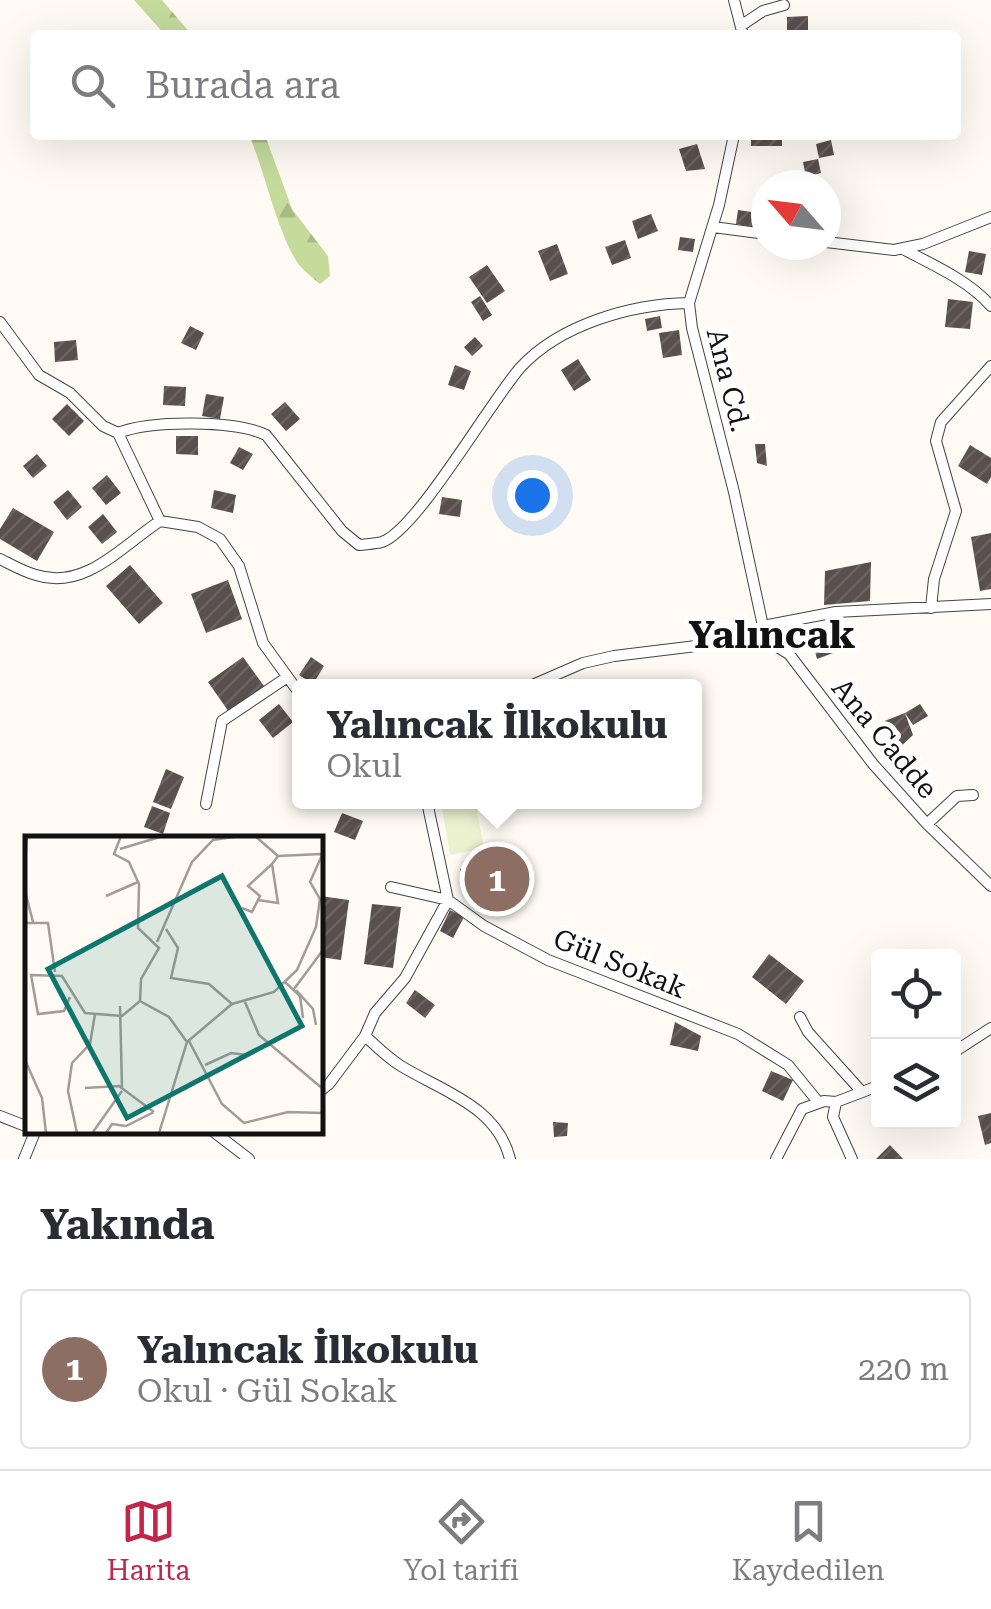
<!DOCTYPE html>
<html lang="tr">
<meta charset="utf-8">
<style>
:root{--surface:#fff;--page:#f2f2f3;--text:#2b2b33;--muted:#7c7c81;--line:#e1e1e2;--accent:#c2274a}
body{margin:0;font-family:"Roboto Serif",serif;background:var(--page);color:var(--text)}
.controls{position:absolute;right:30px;bottom:30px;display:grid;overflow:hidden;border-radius:10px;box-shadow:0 10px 40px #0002}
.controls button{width:90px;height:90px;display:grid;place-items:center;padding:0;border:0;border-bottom:2px solid var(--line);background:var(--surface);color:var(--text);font:50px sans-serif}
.compass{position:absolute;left:751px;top:170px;width:90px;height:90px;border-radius:50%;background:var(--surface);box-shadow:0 10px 40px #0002;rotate:298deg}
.you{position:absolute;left:532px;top:495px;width:35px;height:35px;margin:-25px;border:8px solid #fff;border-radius:50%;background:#1a73e8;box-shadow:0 0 0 15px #1a73e833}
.badge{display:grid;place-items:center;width:65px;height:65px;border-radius:50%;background:var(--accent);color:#fff;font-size:32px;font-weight:700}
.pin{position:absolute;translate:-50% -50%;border:5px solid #fff;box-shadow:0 2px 10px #0006}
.popup{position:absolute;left:292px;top:679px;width:410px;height:130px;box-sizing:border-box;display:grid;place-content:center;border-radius:10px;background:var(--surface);filter:drop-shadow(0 2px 8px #0005);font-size:32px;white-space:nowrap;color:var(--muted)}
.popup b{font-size:38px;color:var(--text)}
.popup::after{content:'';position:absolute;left:50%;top:100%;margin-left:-20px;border:20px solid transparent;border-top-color:var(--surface)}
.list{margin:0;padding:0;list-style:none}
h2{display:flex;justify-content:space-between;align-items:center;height:130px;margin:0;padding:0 40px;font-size:42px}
h2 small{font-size:32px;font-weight:400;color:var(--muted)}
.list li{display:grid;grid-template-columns:65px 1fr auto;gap:30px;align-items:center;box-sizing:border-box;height:160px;margin:0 20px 20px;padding:0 20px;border:2px solid var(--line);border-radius:10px}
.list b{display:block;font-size:38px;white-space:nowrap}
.list p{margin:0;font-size:32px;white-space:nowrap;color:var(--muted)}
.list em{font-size:32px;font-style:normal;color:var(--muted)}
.icon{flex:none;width:55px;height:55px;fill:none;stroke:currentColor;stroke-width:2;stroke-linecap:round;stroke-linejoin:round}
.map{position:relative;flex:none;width:991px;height:1159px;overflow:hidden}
.search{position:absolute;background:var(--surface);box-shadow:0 10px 40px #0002;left:30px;right:30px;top:30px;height:110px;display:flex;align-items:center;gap:25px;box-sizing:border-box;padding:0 35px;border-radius:10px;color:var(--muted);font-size:38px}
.sheet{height:310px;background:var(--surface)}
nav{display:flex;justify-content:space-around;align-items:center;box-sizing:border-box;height:140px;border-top:2px solid var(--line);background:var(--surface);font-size:28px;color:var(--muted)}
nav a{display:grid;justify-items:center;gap:5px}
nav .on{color:var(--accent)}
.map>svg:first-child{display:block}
.forest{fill:url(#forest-firs)}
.pitch{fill:#ecf1cf}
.building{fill:url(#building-hatch)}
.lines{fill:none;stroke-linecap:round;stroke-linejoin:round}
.street-casing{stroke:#444;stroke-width:12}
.street{stroke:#fff;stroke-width:10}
.labels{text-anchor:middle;stroke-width:10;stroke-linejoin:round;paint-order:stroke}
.street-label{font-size:28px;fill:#111;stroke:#fff}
.district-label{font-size:38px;font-weight:bold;fill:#111;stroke:#fff}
.inset-road{fill:none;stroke:#a09d99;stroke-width:2.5}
.view{fill:#0f766e;fill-opacity:0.15;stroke:#0f766e;stroke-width:5}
.inset-edge{fill:none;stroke:#111;stroke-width:5}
</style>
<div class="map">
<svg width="991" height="1159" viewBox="0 0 991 1159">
<defs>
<pattern id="forest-firs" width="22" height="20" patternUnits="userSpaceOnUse" patternTransform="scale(2.5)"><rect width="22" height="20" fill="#c4db9c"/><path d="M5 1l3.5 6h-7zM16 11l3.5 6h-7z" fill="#a7bb85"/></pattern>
<pattern id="building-hatch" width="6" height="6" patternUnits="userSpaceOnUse" patternTransform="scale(2.5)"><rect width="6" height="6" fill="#594f4d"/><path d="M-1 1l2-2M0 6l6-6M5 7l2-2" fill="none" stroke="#6c6462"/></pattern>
</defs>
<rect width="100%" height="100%" fill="#fffbf4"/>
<path class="forest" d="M134 0H162L192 35H165Z
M249 135H265L292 209 328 256 330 276 320 284C312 277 303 271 297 262 277 231 265 172 249 135Z"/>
<path class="pitch" d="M441 802H475L484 848 450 855Z"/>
<path class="building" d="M808 16V35H787V17Z
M751 135H782V146H751Z
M831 140 834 155 819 158 816 144Z
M697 144 705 169 686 171 679 149Z
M818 159 821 173 806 177 803 162Z
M738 210 766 214V229L736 224Z
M651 214 658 231 638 239 632 221Z
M680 237 695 239 693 252 678 250Z
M625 240 631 258 612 265 605 247Z
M557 244 568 274 550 281 538 251Z
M969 251 986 254 982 275 965 272Z
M487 265 505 291 487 303 469 277Z
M480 296 492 315 483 321 471 302Z
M948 299 973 302 970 329 945 327Z
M660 316 662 328 647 331 645 319Z
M190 326 204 333 196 350 181 343Z
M679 330 682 355 663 358 659 333Z
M475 337 483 346 472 356 464 347Z
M76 340 78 360 55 362 54 342Z
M578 359 591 380 574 391 561 370Z
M455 365 471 371 464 390 448 385Z
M164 386 186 387 185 406 163 405Z
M206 394 224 397 220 419 202 416Z
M285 402 300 419 286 431 271 414Z
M67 404 84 421 69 436 52 419Z
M176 436H198V455L176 454Z
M755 444H765L767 466 757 463Z
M970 445 991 458V477L987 484 958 466Z
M239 447 253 454 243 470 230 463Z
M37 454 47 466 33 478 23 466Z
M107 475 121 493 106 505 92 488Z
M68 490 82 507 67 520 53 502Z
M214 490 236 495 233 513 211 508Z
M442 497 462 500 460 517 439 514Z
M13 508 54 532 37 561 0 539V529Z
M103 514 117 532 102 544 88 527Z
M991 533V589L980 591 971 537Z
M871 562 870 601 824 605 825 571Z
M130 565 163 603 139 624 106 586Z
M228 580 242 619 206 633 191 594Z
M826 628 841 650 817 659 810 633Z
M243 657 264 686 229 712 208 682Z
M311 657 324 666 313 684 299 675Z
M279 704 293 722 273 738 259 720Z
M920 704 928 716 913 725 905 713Z
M905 713 913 735 894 753 882 722Z
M166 769 184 777 171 809 153 802Z
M152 806 170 813 163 834 144 827Z
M342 813 363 821 355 840 334 832Z
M511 859 516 889 504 891 505 895 466 899 460 869Z
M320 896 349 900 341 960 320 957Z
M372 904 401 907 393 968 364 964Z
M450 910 464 917 453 938 440 931Z
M769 954 804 981 786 1004 752 977Z
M415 990 435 1005 425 1018 406 1003Z
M675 1022 701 1036 698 1051 670 1045Z
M771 1071 793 1080 783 1101 762 1091Z
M991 1113V1143L985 1145 978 1116Z
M553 1122 568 1123 567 1136 554 1137Z
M890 1145 903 1159H876Z"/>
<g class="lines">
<defs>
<path id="street" d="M734 0 743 35
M742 25 763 11 784 5
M734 135 719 205 689 303 692 328 734 492 763 626 762 638
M713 227 766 234
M826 242 894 250 923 244 991 217
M903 249C933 265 968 280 991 306
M0 322 39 375 70 393 103 426 118 433 160 521
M118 433C151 420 235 420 266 435L342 531 359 545C366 544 375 544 382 542 417 530 490 402 520 368 560 324 632 304 689 303
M0 559C12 565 24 572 36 575 85 591 123 545 160 521L198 527 220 539 239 566 263 643 300 694
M931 608 934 579 956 511 936 441 941 422 991 366
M763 626 836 612 991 604
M530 686 583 663 614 656 762 638 789 654 873 764 927 824 991 886
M206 804 222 721 286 678
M927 824 957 796 973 795
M391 887 448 900 484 926 548 960 738 1034 788 1065 819 1103
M800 1017 808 1032 862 1092
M365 1036C376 1046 388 1058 401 1066 442 1091 497 1106 510 1159
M954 1052 991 1028
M320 1091 329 1084 365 1036 375 1013 405 978 448 900 427 802
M836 1102 833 1117 852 1159
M0 1116 28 1127
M214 1132 249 1159
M24 1159 35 1132
M776 1159 802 1109 824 1101 836 1102 878 1086"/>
</defs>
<use href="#street" class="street-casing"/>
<use href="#street" class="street"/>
</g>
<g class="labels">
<g class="street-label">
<text transform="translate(729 380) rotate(76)" y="10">Ana Cd.</text>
<text transform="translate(885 738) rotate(50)" y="10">Ana Cadde</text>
<text transform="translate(620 963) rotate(22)" y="10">Gül Sokak</text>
</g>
<g class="district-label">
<text x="772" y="648">Yalıncak</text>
</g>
</g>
<g transform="translate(25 836)">
<rect width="298" height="298" fill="#fffbf4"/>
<path class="inset-road" d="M96 0 89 18 104 26 114 48 113 92 134 112 116 143 115 165 144 181 162 206 134 297M230 0 253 20M95 13 138 0M0 32 2 0M0 55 8 86M81 60 113 46M233 64 253 67 247 28 253 20 296 18M217 72 227 76 235 60 223 50 247 28M0 87H23L30 136M141 93 153 112 146 142 184 148 207 168M132 106 167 26 188 4 215 0M260 146 275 160 278 182M269 153 298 114M271 154 288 173 291 189M45 161 39 175 13 178 6 139 37 140 60 177 97 180 115 165M220 166 234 199 298 253M95 170 97 252M164 205 197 268 219 287 263 276 298 277M162 206 207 168 249 156 272 134 291 91 295 63 285 46 298 17M0 224 17 262 21 297M180 229 206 217 222 219M60 252 94 250 129 276M68 296 97 255M52 297 43 255 47 227 65 208 70 178M81 297 87 288 101 290 129 276"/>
<path class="view" d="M197 40 277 190 102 282 23 133Z"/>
<rect width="298" height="298" class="inset-edge"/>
</g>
</svg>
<div class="controls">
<button><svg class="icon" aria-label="locate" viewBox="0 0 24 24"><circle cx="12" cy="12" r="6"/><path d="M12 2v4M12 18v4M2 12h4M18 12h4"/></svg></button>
<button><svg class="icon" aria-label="layers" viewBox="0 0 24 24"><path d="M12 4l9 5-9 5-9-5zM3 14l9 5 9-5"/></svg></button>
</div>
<svg class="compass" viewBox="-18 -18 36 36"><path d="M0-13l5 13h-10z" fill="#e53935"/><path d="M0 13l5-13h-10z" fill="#7c7c81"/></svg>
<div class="you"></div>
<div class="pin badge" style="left:497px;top:879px;background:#8d6e63">1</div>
<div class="popup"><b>Yalıncak İlkokulu</b>Okul</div>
<div class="search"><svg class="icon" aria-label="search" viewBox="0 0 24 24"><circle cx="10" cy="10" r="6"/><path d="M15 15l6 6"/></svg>Burada ara</div>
</div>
<section class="sheet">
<h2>Yakında<small></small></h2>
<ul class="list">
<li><span class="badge" style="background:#8d6e63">1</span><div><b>Yalıncak İlkokulu</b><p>Okul · Gül Sokak</p></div><em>220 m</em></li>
</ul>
</section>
<nav>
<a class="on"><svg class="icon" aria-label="map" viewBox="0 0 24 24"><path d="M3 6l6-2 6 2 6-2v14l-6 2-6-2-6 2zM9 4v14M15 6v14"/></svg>Harita</a>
<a><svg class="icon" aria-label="directions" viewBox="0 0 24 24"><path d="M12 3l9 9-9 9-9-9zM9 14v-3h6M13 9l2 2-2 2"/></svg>Yol tarifi</a>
<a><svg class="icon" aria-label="saved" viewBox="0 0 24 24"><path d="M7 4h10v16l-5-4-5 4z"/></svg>Kaydedilen</a>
</nav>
